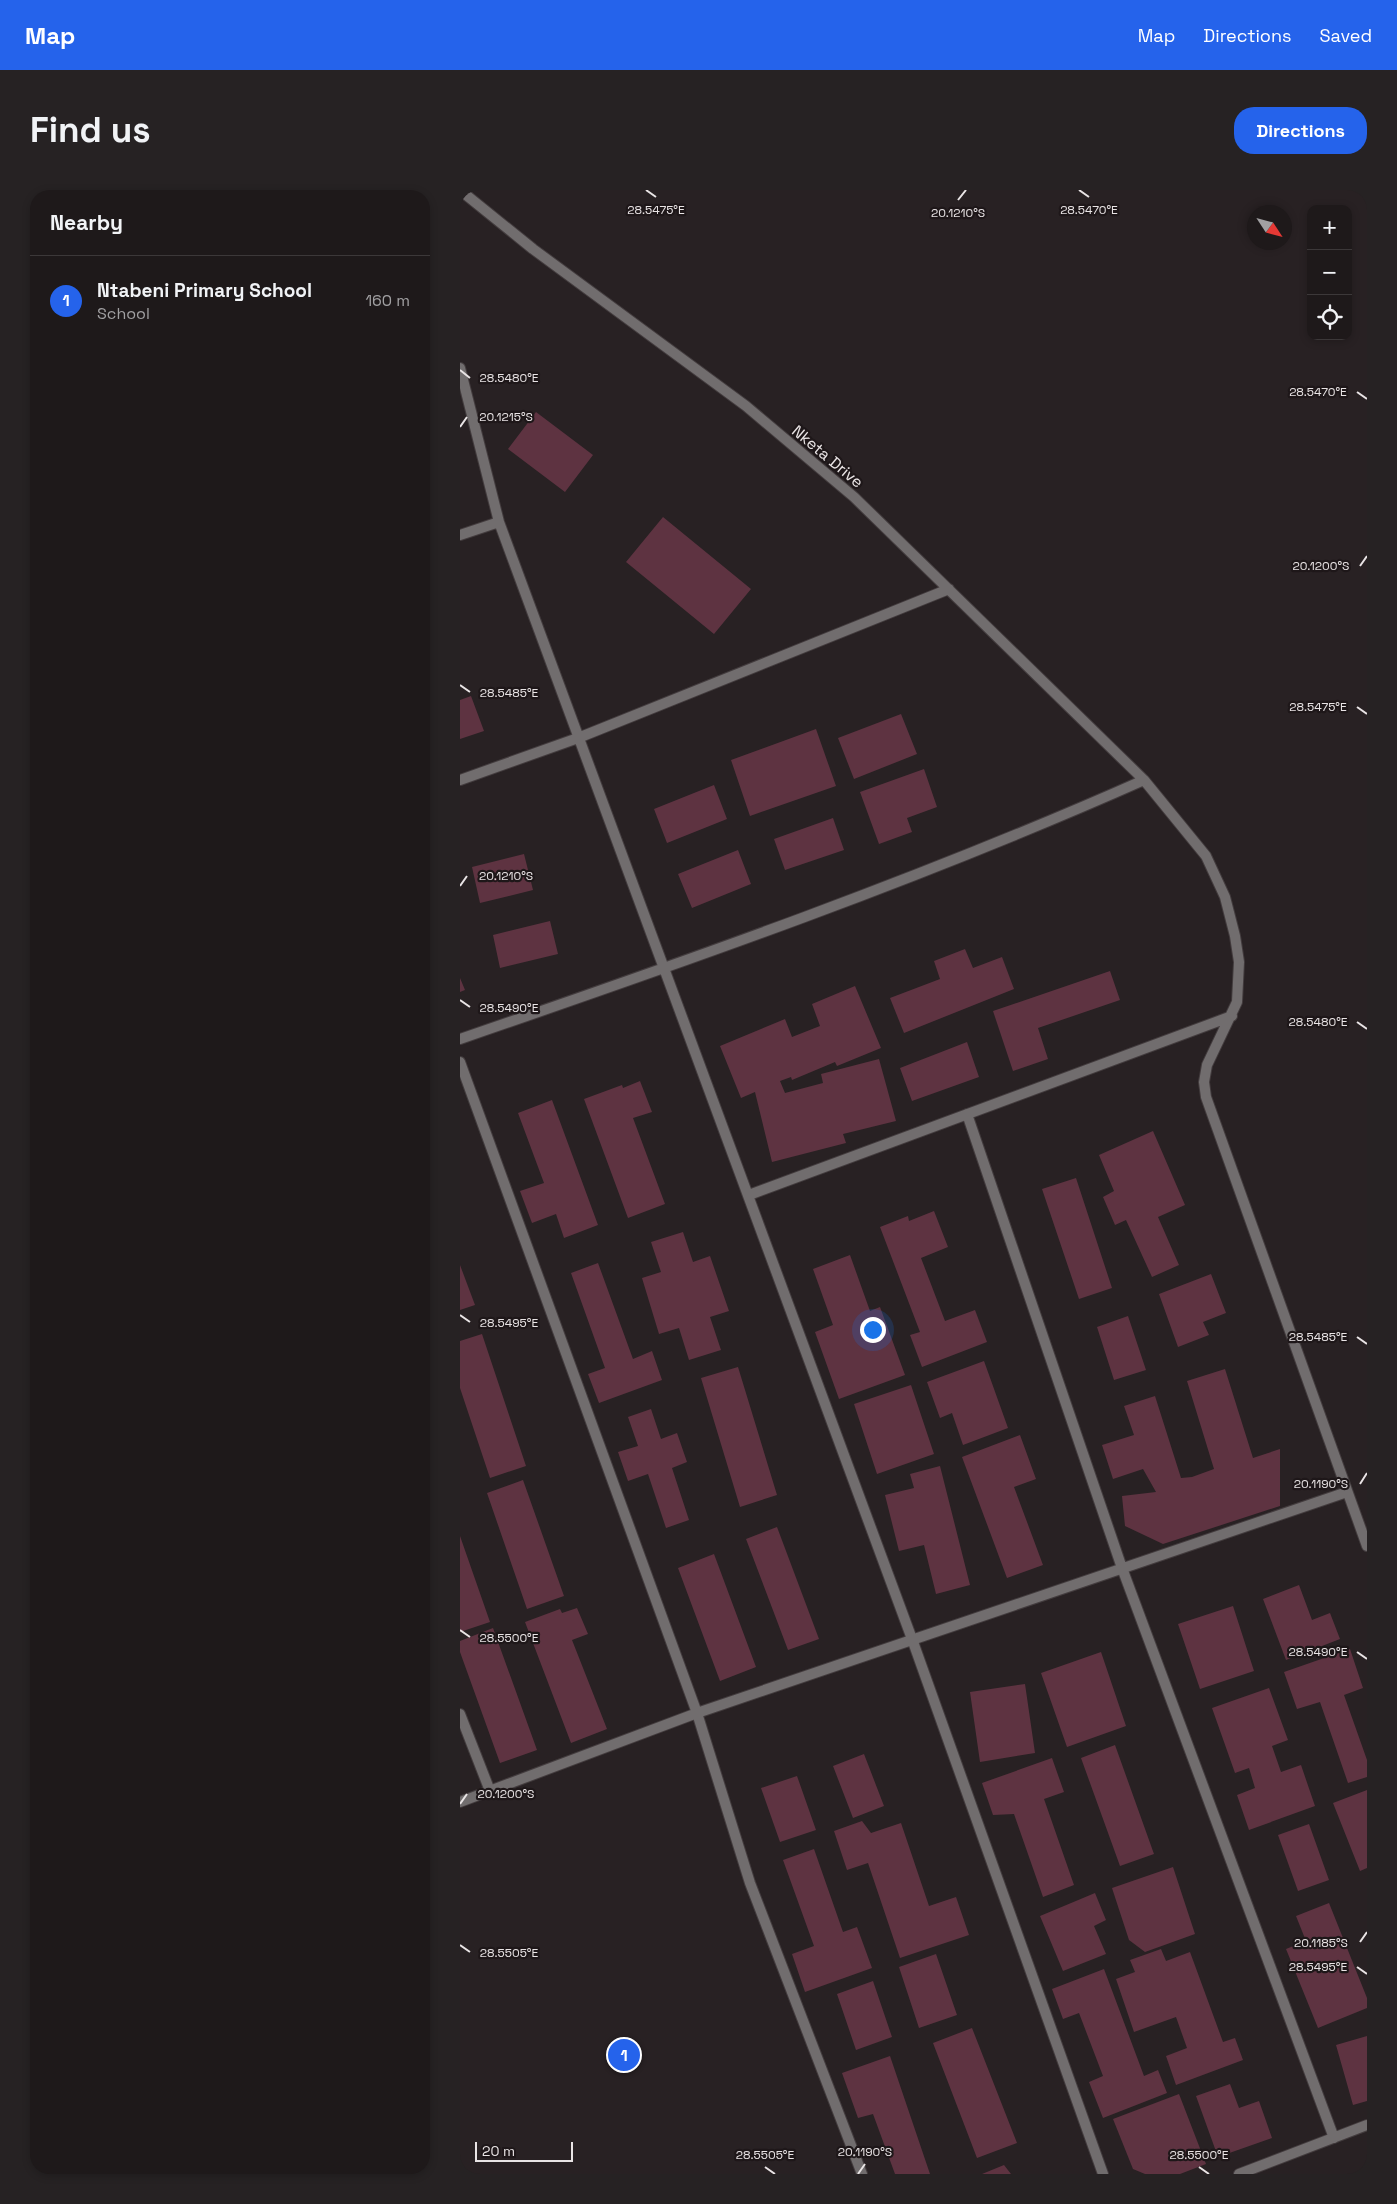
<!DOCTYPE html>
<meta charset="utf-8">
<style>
:root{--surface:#1e191a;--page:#262223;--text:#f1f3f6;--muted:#a1a0a2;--line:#3c3839;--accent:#2563eb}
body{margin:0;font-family:"Space Grotesk",sans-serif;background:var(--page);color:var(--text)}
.controls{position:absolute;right:15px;top:15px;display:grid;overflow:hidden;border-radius:10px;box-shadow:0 2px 8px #0003}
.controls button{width:45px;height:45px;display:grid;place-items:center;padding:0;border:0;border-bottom:1px solid var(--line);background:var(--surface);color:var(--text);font:25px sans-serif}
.compass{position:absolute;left:787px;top:15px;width:45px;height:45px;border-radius:50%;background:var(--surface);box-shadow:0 2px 8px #0003;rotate:126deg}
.scale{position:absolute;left:15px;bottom:12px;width:98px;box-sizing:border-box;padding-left:5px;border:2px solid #e9e4e5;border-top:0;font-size:14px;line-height:18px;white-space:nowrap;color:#e9e4e5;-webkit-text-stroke:4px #1e1719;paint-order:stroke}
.you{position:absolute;left:412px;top:1139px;width:18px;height:18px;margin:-12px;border:4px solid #fff;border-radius:50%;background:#1a73e8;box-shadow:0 0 0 8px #1a73e833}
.badge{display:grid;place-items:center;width:32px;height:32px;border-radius:50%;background:var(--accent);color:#fff;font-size:16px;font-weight:700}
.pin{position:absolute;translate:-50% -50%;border:2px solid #fff;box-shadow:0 1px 5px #0006}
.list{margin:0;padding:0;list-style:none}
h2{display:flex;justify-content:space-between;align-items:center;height:65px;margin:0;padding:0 20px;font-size:21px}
h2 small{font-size:16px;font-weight:400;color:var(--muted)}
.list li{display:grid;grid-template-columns:32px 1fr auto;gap:15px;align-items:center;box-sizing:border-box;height:90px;padding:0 20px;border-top:1px solid var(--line)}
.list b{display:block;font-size:19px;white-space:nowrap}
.list p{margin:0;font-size:16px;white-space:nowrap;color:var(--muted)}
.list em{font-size:16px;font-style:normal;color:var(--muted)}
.icon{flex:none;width:28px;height:28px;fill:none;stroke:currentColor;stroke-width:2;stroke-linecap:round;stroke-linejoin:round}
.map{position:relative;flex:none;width:907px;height:1984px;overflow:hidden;border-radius:20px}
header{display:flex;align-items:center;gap:30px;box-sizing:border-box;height:70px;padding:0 25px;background:var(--accent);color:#fff}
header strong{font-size:24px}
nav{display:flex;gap:28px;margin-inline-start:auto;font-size:18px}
.intro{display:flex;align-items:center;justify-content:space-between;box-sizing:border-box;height:120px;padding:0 30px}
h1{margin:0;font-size:35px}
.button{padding:12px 22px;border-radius:20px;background:var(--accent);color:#fff;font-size:18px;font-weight:700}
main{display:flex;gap:30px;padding:0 30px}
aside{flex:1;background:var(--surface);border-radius:20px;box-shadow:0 2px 8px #0003}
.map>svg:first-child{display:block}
.building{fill:#5e3341}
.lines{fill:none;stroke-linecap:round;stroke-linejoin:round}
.street-casing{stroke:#433c3e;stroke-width:12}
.street{stroke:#716d6e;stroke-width:10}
.ticks{fill:none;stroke:#e9e4e5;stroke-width:2}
.labels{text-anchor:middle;stroke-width:4.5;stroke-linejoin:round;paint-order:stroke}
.street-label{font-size:16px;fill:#e9e4e5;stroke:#1e1719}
.ticks-label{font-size:12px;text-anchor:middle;fill:#e9e4e5;stroke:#1e1719;stroke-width:4.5;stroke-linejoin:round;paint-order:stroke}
</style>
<header>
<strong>Map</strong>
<nav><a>Map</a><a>Directions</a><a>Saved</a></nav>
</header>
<div class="intro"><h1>Find us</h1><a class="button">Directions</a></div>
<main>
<aside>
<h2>Nearby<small></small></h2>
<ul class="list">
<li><span class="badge">1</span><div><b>Ntabeni Primary School</b><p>School</p></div><em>160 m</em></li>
</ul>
</aside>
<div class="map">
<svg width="907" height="1984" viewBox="0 0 907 1984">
<rect width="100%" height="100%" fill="#282123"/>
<path class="building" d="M76 222 133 265 105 302 48 259Z
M203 327 291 399 254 444 166 372Z
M11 506 24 541 0 549V510Z
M441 524 457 564 394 589 378 548Z
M356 539 376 596 290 626 271 570Z
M464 579 477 617 447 628 452 642 419 654 400 602Z
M254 595 267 629 207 653 194 619Z
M373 628 384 660 325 680 314 649Z
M278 660 291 694 232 718 218 684Z
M64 664 73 700 20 713 12 677Z
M90 731 98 764 40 778 33 745Z
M505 759 513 778 542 767 554 799 444 843 430 808 480 789 474 771Z
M650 781 660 810 578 838 588 869 553 881 533 821Z
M0 788 5 800 0 802Z
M395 796 421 858 377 876 375 872 332 890 331 887 320 891 325 903 363 893 361 884 419 869 436 931 383 944 386 953 312 972 295 902 281 908 260 856 325 829 332 847 360 836 352 814Z
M507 852 519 887 452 911 440 878Z
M180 891 192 922 173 928 205 1014 168 1028 124 909 162 895 163 898Z
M92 910 138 1035 104 1048 96 1024 72 1033 60 1001 84 993 58 923Z
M693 941 725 1015 698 1027 719 1075 692 1087 666 1030 655 1035 643 1007 654 1001 639 965Z
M616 988 652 1098 619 1109 582 999Z
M474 1021 488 1057 461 1068 485 1131 515 1120 527 1152 462 1177 450 1145 460 1142 420 1037 448 1026 449 1031Z
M223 1042 233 1072 250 1066 269 1121 250 1127 261 1160 229 1170 219 1138 199 1144 182 1088 201 1082 191 1052Z
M390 1065 410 1121 420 1117 445 1185 379 1209 355 1142 373 1135 353 1079Z
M138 1073 173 1169 192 1161 202 1190 139 1213 128 1184 145 1178 111 1083Z
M0 1075 15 1115 0 1120Z
M751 1084 766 1123 743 1132 749 1145 718 1157 699 1104Z
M668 1126 686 1180 654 1190 637 1137Z
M22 1144 66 1276 30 1288 0 1198V1151Z
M524 1171 548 1238 503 1255 492 1223 480 1228 467 1192Z
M278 1177 317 1305 280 1317 241 1188Z
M765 1179 793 1268 820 1259V1316L703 1354 665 1336 662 1306 696 1302 683 1279 653 1289 642 1255 674 1245 664 1216 695 1206 721 1288 732 1287 754 1279 727 1191Z
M451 1195 474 1264 417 1284 394 1214Z
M191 1219 201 1249 217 1243 227 1272 212 1278 229 1330 206 1338 188 1284 168 1291 158 1262 178 1256 168 1227Z
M560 1245 576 1289 554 1297 583 1375 547 1388 502 1267Z
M480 1276 510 1395 476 1404 464 1355 439 1361 425 1305 454 1298 450 1284Z
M63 1290 104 1406 67 1419 27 1303Z
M317 1337 359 1449 328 1460 286 1349Z
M0 1346 30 1432 0 1442Z
M254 1364 296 1477 260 1491 218 1378Z
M839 1395 852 1430 870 1423 880 1449 826 1470 803 1409Z
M773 1416 794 1481 740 1499 718 1434Z
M117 1418 128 1444 112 1450 147 1539 111 1553 65 1432 100 1419 102 1423Z
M33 1438 77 1560 40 1573 0 1462V1451Z
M890 1459 903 1498 884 1505 907 1570V1587L888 1593 860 1512 837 1519 824 1482Z
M641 1462 666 1536 607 1557 581 1483Z
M565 1494 575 1563 520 1572 510 1502Z
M809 1498 828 1550 812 1556 821 1582 841 1575 855 1616 789 1640 777 1605 795 1598 789 1578 775 1583 752 1518Z
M655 1555 694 1664 660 1676 621 1568Z
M404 1564 424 1616 393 1628 373 1576Z
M592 1568 604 1602 584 1609 614 1695 583 1707 554 1624 533 1625 522 1593Z
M337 1586 356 1640 320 1652 301 1598Z
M907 1600V1678L900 1681 873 1613Z
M402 1631 411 1643 441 1633 469 1716 496 1707 509 1745 440 1768 408 1673 387 1680 374 1641Z
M849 1634 869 1690 838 1701 818 1645Z
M354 1659 383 1742 397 1737 412 1778 345 1802 332 1764 354 1756 323 1670Z
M713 1677 735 1744 685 1762 669 1750 652 1698Z
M635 1703 646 1730 634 1736 646 1764 603 1781 580 1726Z
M869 1713 907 1808V1818L858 1838 826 1759 846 1751 836 1726Z
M701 1759 706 1771 730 1762 763 1852 775 1848 783 1870 716 1895 706 1866 727 1858 716 1827 674 1842 656 1789 675 1782 670 1770Z
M476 1764 497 1825 459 1838 439 1777Z
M644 1779 684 1886 698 1880 707 1903 643 1928 629 1892 643 1886 619 1823 603 1829 592 1799Z
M413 1791 432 1847 396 1860 377 1804Z
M512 1838 557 1953 517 1968 473 1853Z
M907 1846V1911L893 1915 876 1855Z
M430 1866 470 1984H435L413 1924 398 1928 382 1883Z
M770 1894 779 1918 799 1911 812 1948 758 1967 736 1906Z
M719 1904 746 1974 720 1984H685L673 1979 653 1929Z
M544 1975 551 1984H522Z"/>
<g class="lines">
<defs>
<path id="street" d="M0 0 73 59 286 216 394 307 684 590 746 666 765 707 775 746 779 772 777 812 747 875 744 892 746 907 907 1356
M0 178 39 332 452 1449 643 1984
M0 345 39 332
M0 590 118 548 489 399
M0 849C230 770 461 689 684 590
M0 872 237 1523 290 1693 402 1984
M507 924 662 1378 874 1948
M289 1005 772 826
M0 1524 30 1601
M0 1612 237 1523 887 1302
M779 1984 907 1935"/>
</defs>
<use href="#street" class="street-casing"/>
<use href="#street" class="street"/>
</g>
<path class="ticks" d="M186 0 196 7M619 0 629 7M498 10 506 0M0 180 10 188M897 202 907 209M0 237 7 227M900 376 907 366M0 495 10 502M897 517 907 524M0 696 7 686M0 810 10 817M897 832 907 839M0 1125 10 1132M897 1147 907 1154M900 1294 907 1283M0 1440 10 1447M897 1462 907 1469M0 1614 7 1604M900 1752 907 1742M0 1755 10 1762M897 1777 907 1784M305 1977 315 1984M739 1977 749 1984M398 1984 405 1974"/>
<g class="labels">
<g class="street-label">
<text transform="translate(368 266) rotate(40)" y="6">Nketa Drive</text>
</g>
</g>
<g class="ticks-label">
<text x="196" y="24">28.5475°E</text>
<text x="629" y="24">28.5470°E</text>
<text x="498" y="27">20.1210°S</text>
<text x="49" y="192">28.5480°E</text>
<text x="858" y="206">28.5470°E</text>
<text x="46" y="231">20.1215°S</text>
<text x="861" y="380">20.1200°S</text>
<text x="49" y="507">28.5485°E</text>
<text x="858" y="521">28.5475°E</text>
<text x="46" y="690">20.1210°S</text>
<text x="49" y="822">28.5490°E</text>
<text x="858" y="836">28.5480°E</text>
<text x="49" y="1137">28.5495°E</text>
<text x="858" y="1151">28.5485°E</text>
<text x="861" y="1298">20.1190°S</text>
<text x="49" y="1452">28.5500°E</text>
<text x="858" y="1466">28.5490°E</text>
<text x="46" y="1608">20.1200°S</text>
<text x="861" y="1757">20.1185°S</text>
<text x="49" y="1767">28.5505°E</text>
<text x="858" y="1781">28.5495°E</text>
<text x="405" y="1966">20.1190°S</text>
<text x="305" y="1969">28.5505°E</text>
<text x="739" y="1969">28.5500°E</text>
</g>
</svg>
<div class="controls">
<button>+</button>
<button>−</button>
<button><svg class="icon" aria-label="locate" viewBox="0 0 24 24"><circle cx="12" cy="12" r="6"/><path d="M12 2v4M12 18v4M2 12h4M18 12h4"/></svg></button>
</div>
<svg class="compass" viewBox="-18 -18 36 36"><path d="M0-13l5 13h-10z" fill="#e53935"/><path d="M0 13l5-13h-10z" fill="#a1a0a2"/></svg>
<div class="scale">20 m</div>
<div class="you"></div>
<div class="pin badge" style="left:164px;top:1865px">1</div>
</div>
</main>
